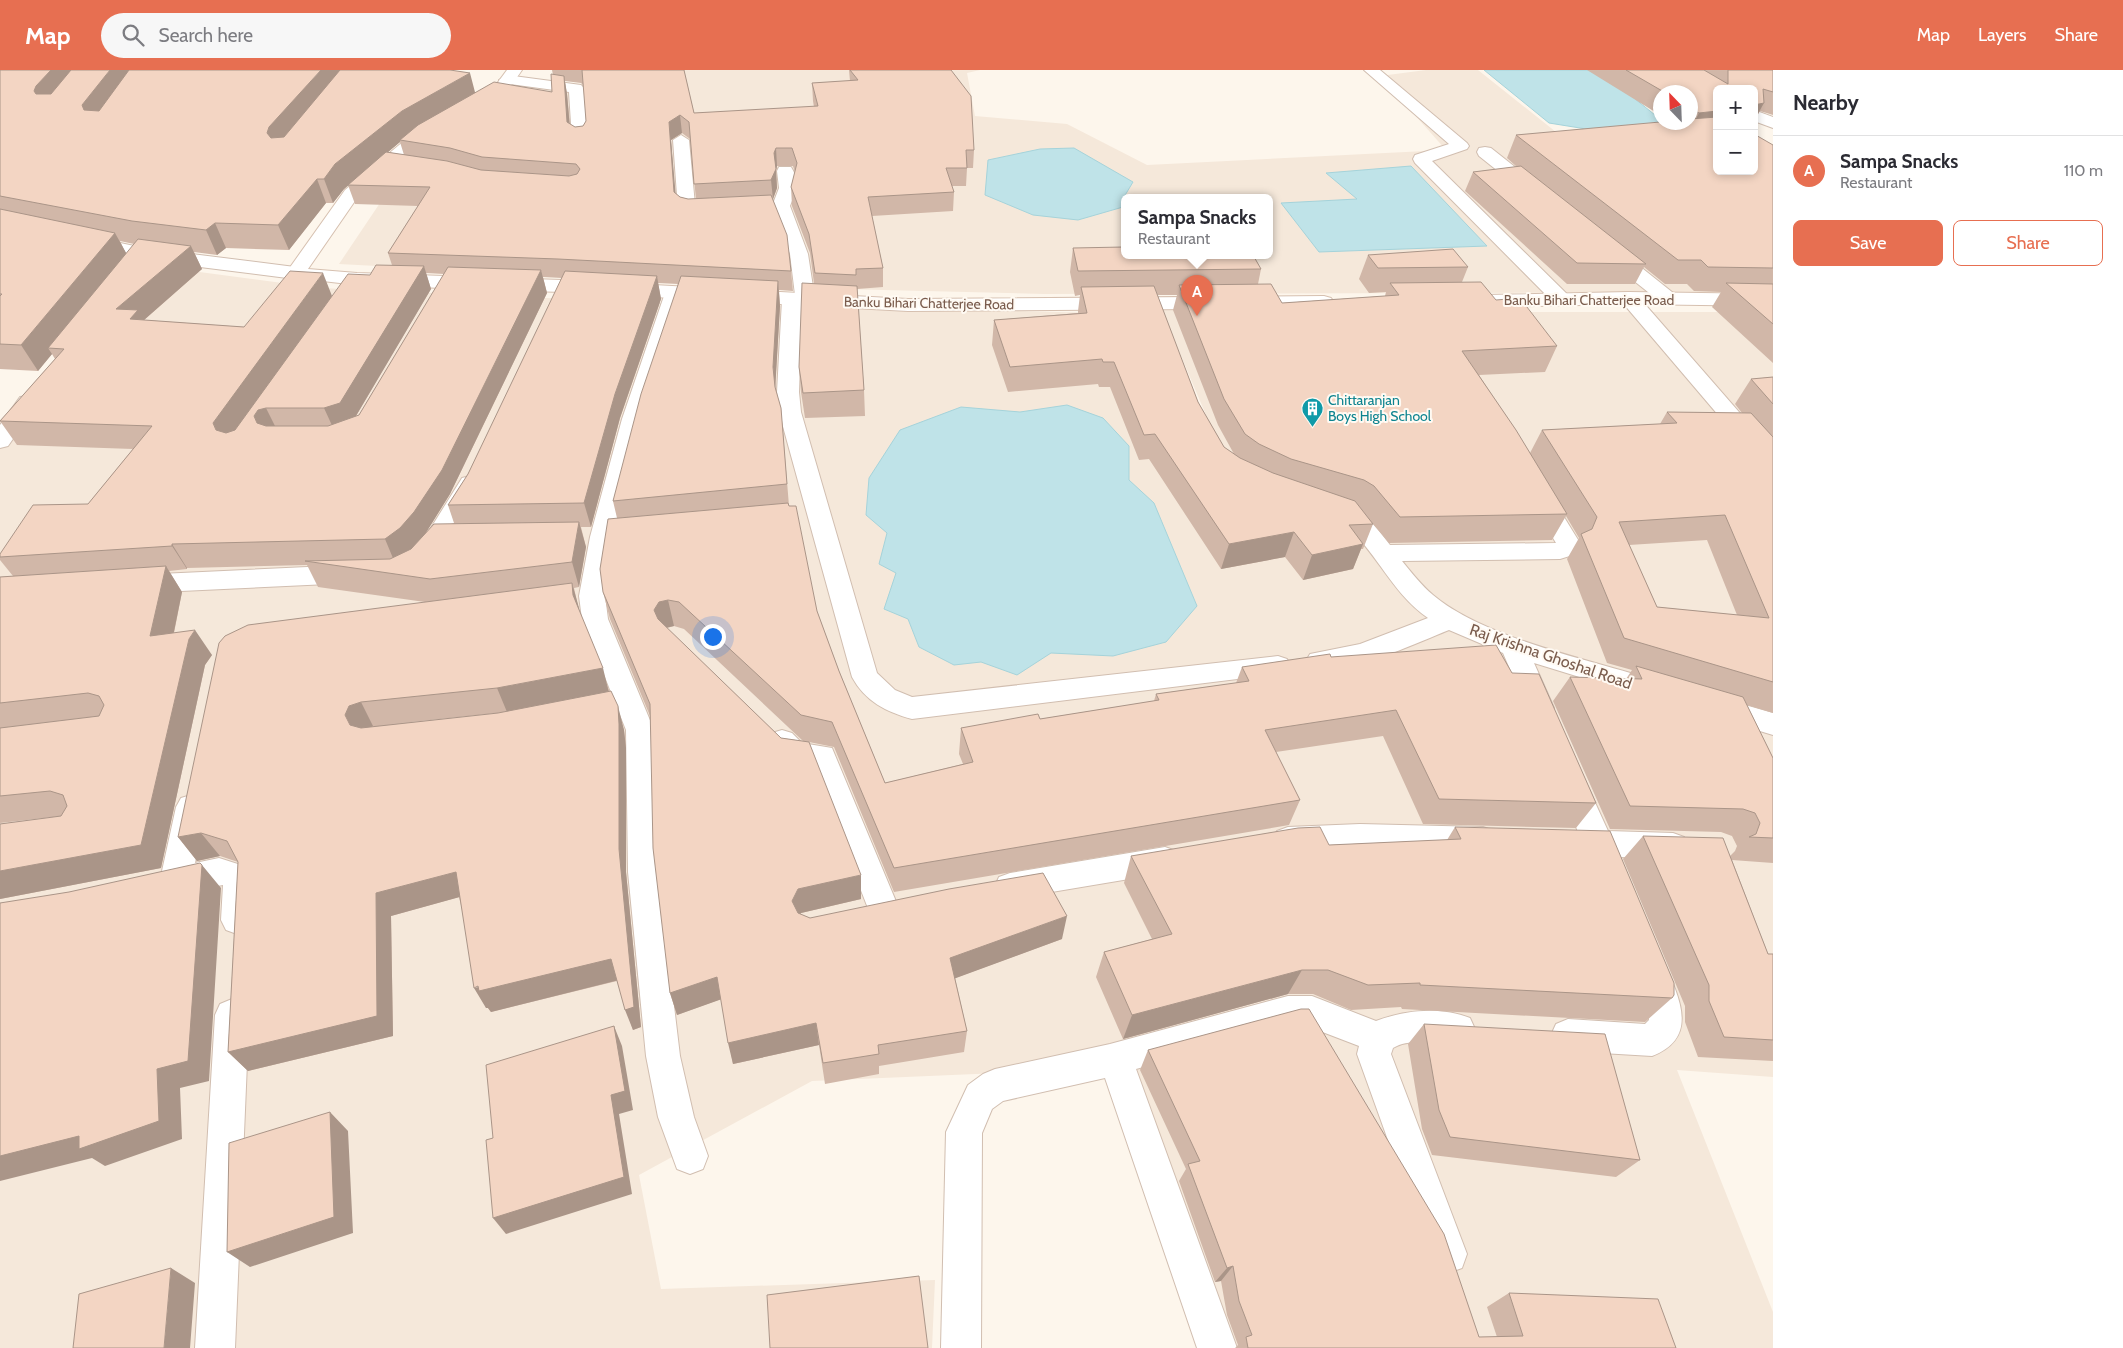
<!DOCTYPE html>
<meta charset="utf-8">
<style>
:root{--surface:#fff;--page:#f7f7f7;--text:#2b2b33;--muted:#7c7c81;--line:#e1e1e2;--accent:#e76f51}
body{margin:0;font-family:Cabin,sans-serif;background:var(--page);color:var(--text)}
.controls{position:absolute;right:15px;top:15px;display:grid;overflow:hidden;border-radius:8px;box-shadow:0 2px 8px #0003}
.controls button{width:45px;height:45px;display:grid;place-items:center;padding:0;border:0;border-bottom:1px solid var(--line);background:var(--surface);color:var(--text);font:25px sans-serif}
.compass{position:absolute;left:1653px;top:15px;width:45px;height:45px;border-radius:50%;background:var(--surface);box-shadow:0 2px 8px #0003;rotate:337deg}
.you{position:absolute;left:712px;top:566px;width:18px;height:18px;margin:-12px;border:4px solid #fff;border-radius:50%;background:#1a73e8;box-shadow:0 0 0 8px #1a73e833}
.badge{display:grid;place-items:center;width:32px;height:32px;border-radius:50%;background:var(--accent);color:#fff;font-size:16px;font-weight:700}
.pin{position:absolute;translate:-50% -41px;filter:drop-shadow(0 1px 2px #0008)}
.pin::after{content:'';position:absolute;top:26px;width:18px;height:15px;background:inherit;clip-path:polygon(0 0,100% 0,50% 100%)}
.popup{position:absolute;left:1121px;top:124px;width:152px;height:65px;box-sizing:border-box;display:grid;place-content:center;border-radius:8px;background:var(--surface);filter:drop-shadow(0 1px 4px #0005);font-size:16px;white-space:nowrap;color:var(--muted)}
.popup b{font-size:19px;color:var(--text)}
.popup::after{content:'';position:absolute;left:50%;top:100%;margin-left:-10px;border:10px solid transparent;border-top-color:var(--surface)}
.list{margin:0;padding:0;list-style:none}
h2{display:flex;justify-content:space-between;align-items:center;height:65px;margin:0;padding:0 20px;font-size:21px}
h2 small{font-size:16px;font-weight:400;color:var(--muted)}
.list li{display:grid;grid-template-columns:32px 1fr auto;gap:15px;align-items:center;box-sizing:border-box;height:70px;padding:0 20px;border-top:1px solid var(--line)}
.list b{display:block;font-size:19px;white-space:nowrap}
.list p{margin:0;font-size:16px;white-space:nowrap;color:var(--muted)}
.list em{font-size:16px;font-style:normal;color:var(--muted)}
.actions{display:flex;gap:10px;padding:15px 20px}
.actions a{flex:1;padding:11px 0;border:1px solid var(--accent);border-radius:8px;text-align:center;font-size:18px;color:var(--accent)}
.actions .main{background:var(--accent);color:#fff}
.icon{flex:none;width:28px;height:28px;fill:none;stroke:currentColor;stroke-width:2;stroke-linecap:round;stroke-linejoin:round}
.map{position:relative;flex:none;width:1773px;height:1278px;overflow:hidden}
header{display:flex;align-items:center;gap:30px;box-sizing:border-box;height:70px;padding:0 25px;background:var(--accent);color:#fff}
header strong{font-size:24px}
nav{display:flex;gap:28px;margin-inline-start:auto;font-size:18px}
.search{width:350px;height:45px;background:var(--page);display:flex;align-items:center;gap:12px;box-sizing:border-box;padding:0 18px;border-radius:28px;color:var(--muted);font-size:19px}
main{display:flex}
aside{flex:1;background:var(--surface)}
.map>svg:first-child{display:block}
.residential{fill:#f5e8da;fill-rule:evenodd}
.water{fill:#bfe3e8;stroke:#a5d3da}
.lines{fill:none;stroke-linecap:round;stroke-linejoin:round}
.minor-casing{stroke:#d1beb0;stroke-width:2}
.secondary-casing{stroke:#d6c0b0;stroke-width:2}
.minor{fill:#fff;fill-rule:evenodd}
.secondary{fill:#fff;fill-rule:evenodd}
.wall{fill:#d1b7a8;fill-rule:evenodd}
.shaded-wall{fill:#aa9588}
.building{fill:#f3d5c3;stroke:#aa9588;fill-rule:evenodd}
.labels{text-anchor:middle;stroke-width:4;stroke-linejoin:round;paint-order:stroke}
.far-street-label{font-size:14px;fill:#7a5c4d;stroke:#fffaf3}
.far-culture-label{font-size:14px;fill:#0d838f;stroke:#fffaf3;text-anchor:start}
.street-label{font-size:16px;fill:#7a5c4d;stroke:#fffaf3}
</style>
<header>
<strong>Map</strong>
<div class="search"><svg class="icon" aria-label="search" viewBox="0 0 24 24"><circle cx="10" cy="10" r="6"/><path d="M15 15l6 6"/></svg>Search here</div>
<nav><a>Map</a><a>Layers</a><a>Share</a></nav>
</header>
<main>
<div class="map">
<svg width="1773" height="1278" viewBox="0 0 1773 1278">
<rect width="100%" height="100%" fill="#fdf6ec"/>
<path class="residential" d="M684 0H980L967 3 975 46 1067 54 1147 95 1446 80 1380 6 1426 0H1478L1566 70 1717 101H1754L1773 222 1044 224 801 218 339 194 386 124 535 14 576 18 681 8ZM1124 127H1270V185H1124Z
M139 194 321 218 663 233 1141 244 1225 390 1159 234 1286 242H1773V1007L1677 1000 1773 1242V1278H1229L1122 972 999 1003 812 1011 639 1105 661 1219 935 1210 932 1278H0V377Z"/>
<path class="water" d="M1484 0H1599L1660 49V52L1611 63 1549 53Z
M1074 78 1133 112 1124 127 1123 137 1078 150 1033 145 985 125 988 90 1040 79Z
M1411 96 1487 176 1319 182 1281 133 1357 129 1326 103Z
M1067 335 1103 348 1129 376V410L1154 433 1197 536 1166 572 1113 586 1051 583 1017 605 981 592 954 595 919 577 908 549 884 539 896 503 879 494 887 463 866 445 869 408 900 360 961 337 1020 342Z"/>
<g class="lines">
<defs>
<path id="minor" d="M1364 0H1380L1467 73 1469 76 1467 79 1432 91 1569 226 1572 230 1569 234H1555L1415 93 1413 89 1415 85 1449 74Z
M507 5 581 15 584 18 588 69 586 72 580 74 572 69 569 22 502 13 499 10Z
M1754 40 1773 47V58L1754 51Z
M681 65 689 70 695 135 774 131 779 118 777 101 779 97H791C800 110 795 123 790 136L808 184 815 230 812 234 802 235 799 322 801 342 877 603 895 620 912 627 1278 586 1287 589 1291 596 1287 603 912 649C886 642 865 631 852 607L779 342 777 322 782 230 785 226 795 225 790 184 774 142 690 146 684 145 678 139 673 70Z
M1485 77 1491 78 1540 117 1543 121 1540 125H1528L1479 86 1477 82 1479 78Z
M87 166 144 178 295 197 302 199 304 203 302 207 295 209 144 190 81 176 78 172 81 168Z
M1611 177 1618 179 1677 226 1680 230 1677 234H1663L1604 187 1602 183 1604 179Z
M675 217 682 219 685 223 644 349 614 467 605 526 608 549 654 660 658 802 680 986 694 1047 708 1086 703 1099 690 1104 677 1099 658 1047 646 986 628 802 626 660 582 549 579 526 590 467 622 349 665 223 668 219Z
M1629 222 1636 224 1773 381V402L1765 400 1622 232 1619 228 1622 224Z
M28 326 36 327 39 332 8 376 0 378V355L20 327Z
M470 406 478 408 482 413 448 469 445 475 436 477 427 475 424 469 462 408Z
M1540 418 1548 421 1580 473 1576 484 1560 489 1402 491C1412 503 1421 515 1433 525 1485 569 1595 591 1661 612L1665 619 1661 626 1651 629 1534 593 1554 638 1550 645 1540 649 1530 645 1503 583 1449 560C1416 573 1343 608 1310 598L1306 591 1310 584 1360 574 1428 548C1396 526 1381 492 1355 464 1347 456 1334 451 1328 442L1332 436C1357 430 1376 457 1390 475L1556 473 1528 426 1532 421Z
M350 495 359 498 362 504 359 510 350 513 138 523 129 520 125 514 129 508 138 505Z
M1717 627 1773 643V665L1707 645 1703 638 1707 631Z
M782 660 792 663 802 673 832 678 900 841 895 851 884 855 873 851 812 696 785 692 768 671 772 663Z
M1572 700 1582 704 1608 761 1673 763 1684 767 1688 776 1684 785 1673 789 1619 787 1622 794 1618 803 1607 807 1596 803 1588 786 1572 782 1568 773 1572 764 1578 762 1558 712 1562 704Z
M191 725 201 728 206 737 195 793 219 788 244 796C256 817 259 837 248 860L237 864 226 860 221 850 223 815 173 824 162 820 158 811 162 801 176 737 181 728Z
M1360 754 1483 757 1494 761 1498 770 1494 779 1483 783 1360 780 1288 783 1277 779 1273 770 1277 761 1288 757Z
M1165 777 1176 781 1180 790 1176 799 1165 803 1010 829 999 825 995 816 999 807 1010 803Z
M1651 886 1663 891C1678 925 1701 967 1652 986L1568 981 1556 976 1551 965 1556 954 1568 949 1645 954 1649 950 1647 929 1635 901 1639 891Z
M1288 926H1312L1376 951C1405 940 1440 936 1470 948L1475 959 1470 970C1446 980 1416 964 1393 978L1391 984 1467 1184 1462 1198 1448 1203 1434 1198 1357 984 1359 976 1312 958H1288L1136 999 1237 1278H1197L1105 1008 1003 1031 992 1039 982 1063 981 1278H941L946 1062 968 1015 983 1004 995 999 1110 974Z
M232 929 244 934 249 945 235 1278H195L215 945 220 934Z"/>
<path id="secondary" d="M507 0H522C512 15 490 45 468 39L466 36 468 33 493 19Z
M434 54 440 56 442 59 422 72 357 128 308 199 357 203 562 210 908 229 1324 226 1331 228 1334 232 1331 236 1324 238 908 241 562 222 357 215 288 207 286 203 345 120 410 66Z
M1629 222 1773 224V236L1629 234 1485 237 1478 235 1475 231 1478 227 1485 225Z"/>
</defs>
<use href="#minor" class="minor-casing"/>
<use href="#secondary" class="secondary-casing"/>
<use href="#minor" class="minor"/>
<use href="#secondary" class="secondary"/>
</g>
<path class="wall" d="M0 0 475 23 552 22 553 5 552 0H684L694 43 814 37 813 31 812 13 850 11 849 0H951L974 80 973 98H967L966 116H952L954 122 953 141 872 146 883 198V217L857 219 864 320 865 346 805 348 801 322 799 297 814 213 810 183 792 136 791 117 795 102 793 96H777L776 100 777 118 773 129 791 201 793 221 779 220 780 236 775 318 781 338 789 436 817 541 839 601 885 713 963 694 959 684 961 658 1040 649 1154 631 1156 624 1236 613 1242 597 1331 587 1512 603 1596 733 1576 758 1423 754 1383 666 1276 682 1300 730 1289 755 894 822 834 677 809 672 861 829 801 843 800 844 810 848 1062 869 955 908 967 961 964 982 879 996V1004L825 1014 819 975 733 994 721 929 677 945 670 923 650 646 610 549 603 522 617 448 613 431 678 214 658 213 661 229 620 348 591 457H581L586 477 579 517 574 518 579 540 624 660 626 678V802L641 957 633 960 617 911 491 942 488 938H486L459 827 391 846 393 966 248 1001 228 982 238 792 220 786 197 791 178 767 425 532 318 517 307 495 187 498V499L169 501 182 522 174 563 212 585 205 595 161 798 0 829V754L53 747 0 753V507L13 506 0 490V484L88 434 133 379 17 375 0 351 55 289 52 284 38 301 0 299ZM565 11 581 13 584 16 586 51 583 56 575 57 570 54 567 24ZM682 63 690 69 696 129H688L680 127 675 123 671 70ZM400 72 404 85 388 82ZM358 107 348 115 355 134 418 136 388 183 392 195 370 205 332 226 244 257 144 250 202 199 194 182 217 185 226 178 289 180 326 133H333L344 119ZM120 171 134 174 126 184ZM426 203 444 204 359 345 356 346 431 219ZM543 207 562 208 468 404 448 435 454 453 426 462 450 424 547 223ZM674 556 684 559 803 671 781 668 667 558ZM498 643 373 656 502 643Z
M1587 0H1773V45L1760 41 1754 51V19L1717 101 1773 75V293L1712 237 1721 222 1694 221 1687 214H1665L1644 197 1635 214H1567L1465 121 1473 102 1517 97 1507 88 1516 65 1690 52V22H1660V45Z
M1073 178 1261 199 1258 214 1282 233 1385 226 1386 222 1369 223 1359 209 1368 185 1468 197 1462 212 1496 230 1557 276 1545 302 1479 305 1530 383 1542 360 1660 354 1667 342 1742 343 1735 334 1751 309 1773 307V643L1747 635 1773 688V793L1732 790 1768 884H1773V991L1698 987 1685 952V936L1623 789 1643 766 1730 786 1735 781 1737 776 1732 766 1721 762 1610 759 1553 631 1570 607 1626 609 1632 600 1607 593 1567 489 1579 468 1566 446 1552 470 1389 473 1363 442 1373 454 1363 479H1361L1353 499 1303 510 1285 487 1221 499 1149 389 1139 390 1110 317H1099L1098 314 1008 322 992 275 994 250 1078 243V241L1080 225 1075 226 1070 202ZM1157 225H1177L1173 240 1218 355 1234 384 1224 377 1198 332ZM1707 470 1737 545 1657 537 1629 475Z
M1455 757 1672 928 1645 952 1402 939 1401 937 1351 940 1313 924H1288L1123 969 1096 907 1104 882 1152 869 1124 813 1131 786 1329 775 1447 770Z
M1424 954 1640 1090 1616 1107 1432 1085 1422 1059 1408 974Z
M1148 980 1479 1267H1497L1487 1237 1509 1223 1676 1278H1235L1238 1275 1227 1245 1221 1211 1215 1212 1179 1111 1186 1099 1140 1000Z"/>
<path class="shaded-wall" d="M51 0H83L46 44 34 21 36 16Z
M110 0H139L96 56 84 40 82 35Z
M321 0H346L278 81 267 63 269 57Z
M470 3 476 26 400 70V72L344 119 333 133 324 109 335 94 402 41Z
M564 6 567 24 571 71 567 52Z
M1764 33 1754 51V35Z
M1717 41V59L1689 63 1699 43Z
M680 45 682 63 671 70 677 140 674 122 669 52Z
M776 78 777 96 776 100 777 118 773 129 771 110 774 83Z
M317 109 326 133 289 180 278 155Z
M215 153 226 178 217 185 206 160Z
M115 163 129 188 48 278 52 284 38 301 21 275Z
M191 176 202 199 144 250 151 264 116 239Z
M424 196 431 219 350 356 335 362 324 338Z
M541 200 547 223 450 424 424 466 410 482 395 493 385 469Z
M323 203 332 226 228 384 213 353Z
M657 206 661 229 620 348 591 457 584 433 615 324Z
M778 211 780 236 775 322 773 297Z
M266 338 278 362 268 377 254 346 258 340Z
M579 452 586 477 579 517 572 492Z
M1294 462 1285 487 1221 499 1229 474Z
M172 474 187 498V499L172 476Z
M1363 474 1353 499 1303 510 1312 485Z
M166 496 182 522 168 591 150 566Z
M572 513 579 538 580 550 573 525Z
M668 530 674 556 665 558 659 566 654 540 659 532Z
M195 560 212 585 205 595 161 798 0 829V801L141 775 189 569Z
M603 598 609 623 507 642 497 618Z
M361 632 373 656 358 670 345 645 349 636Z
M618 636 624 660 626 678V802L641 957 633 960 625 940 619 779Z
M201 763 220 786 197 791 178 767Z
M202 795 221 818 209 1011 180 1018 182 1069 105 1096 92 1088 0 1111V1086L157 999Z
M456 802 467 825 391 846 393 966 248 1001 228 982 376 823Z
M861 805V829L801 843 794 854 792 831 798 819Z
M1067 846 1062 869 948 911 950 888Z
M611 889 619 910 491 942 488 938H486L474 918Z
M1302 900 1288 924 1123 969 1132 945Z
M717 907 722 929 677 945 670 923Z
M816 953 819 975 733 994 728 973Z
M614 956 622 976 633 1040 619 1044 632 1124 506 1164 493 1148 611 1025Z
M330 1042 348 1061 353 1163 250 1197 227 1182Z
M1233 1196 1221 1211 1215 1212 1227 1198Z
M171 1198 195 1213 190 1278H164Z"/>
<path class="building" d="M0 0H51L36 16 34 21 36 24H51L71 0H110L82 35 84 40 99 41 129 0H321L269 57 267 63 271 68 284 67 340 0H450L470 3 402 41 335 94 324 109H317L278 155 215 153 206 160 132 151 0 126Z
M582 0H684L694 43 818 36 812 13 858 10 850 0H951L971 26 974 80H966L967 98H946L954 122 868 127 883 198 856 199V205L815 203 809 164 791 117 797 93 792 78H776L774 83 776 99 771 110 694 114 689 52 680 45 669 52 674 122 680 127 688 129 771 125 787 165 791 201 558 189 388 183 430 117 348 115 386 82 447 91 481 100 569 106 577 104 580 99 576 94 482 87 450 78 400 70 418 55 494 12 552 22 551 4 564 6 567 52 575 57 583 56 586 51Z
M1626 0H1704L1728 14V0H1773V22L1763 19 1764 33 1754 35V19H1717V41L1699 43 1690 38V22H1664Z
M1717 47V101H1754V64L1773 75V198L1708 197 1701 190H1678L1516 65 1660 52H1690V49Z
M1521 96 1646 194 1577 193 1473 102Z
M0 139 115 163 21 275 0 274V226L2 224H0Z
M138 169 191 176 116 239 138 240 130 249 244 257 290 201 323 203 213 353 216 360 226 363 235 360 348 204 370 205 376 195 424 196 340 333 324 338H266L258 340 254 346 257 353 266 356H328L359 345 448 197 541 200 442 400 414 442 400 458 385 469 172 474V476L0 487V484L33 435 88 434 152 356 0 351 64 279 48 278Z
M1124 177V185H1253L1261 199 1078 201 1073 178Z
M1453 179 1468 197 1378 198 1368 185Z
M565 201 657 206 615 324 584 433 448 435 468 404Z
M681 206 778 211 773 297 775 317 781 338 787 414 613 431 641 324Z
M1481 212 1496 230 1520 228 1557 276 1462 281 1516 360 1567 444 1400 447 1374 416 1364 410 1291 389 1259 374 1245 364 1224 329 1179 215 1271 214 1282 233 1399 225 1390 213Z
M802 213 857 216 864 320 803 323 799 297Z
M1726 213 1773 214V254Z
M1154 216 1198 332 1224 377 1240 388 1273 403 1355 431 1373 454 1349 455 1363 474 1312 485 1294 462 1229 474 1155 364 1144 365 1114 292H1103L1102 289 1010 297 994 250 1087 243 1081 217Z
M1773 307V334L1751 309Z
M1667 342 1751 343 1773 367V612L1624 568 1581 464 1592 459 1597 447 1542 360 1677 353ZM1725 445 1769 548 1657 537 1619 452Z
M788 433 789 436H796L817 541 839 601 885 713 973 692 961 658 1038 644 1040 649 1159 630 1156 624 1249 611 1242 597 1330 584 1331 587 1496 575 1512 603 1539 604 1596 733 1439 729 1396 640 1265 660 1300 730 894 798 832 652 801 645 679 532 668 530 659 532 654 540 658 549 781 668 809 672 861 805 798 819 792 831 798 843 810 848 949 819 1043 803 1067 846 950 888 967 961 878 975 879 984 823 993 816 953 728 973 717 907 670 923 653 778 650 634 603 522 600 499 608 449Z
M579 452 572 492 430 509 305 491 390 489 411 479 434 454Z
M166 496 150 566 195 560 189 569 141 775 0 801V754L61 746 67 736 63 725 50 721 0 726V658L99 646 104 635 99 626 88 623 0 633V507Z
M572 513 573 525 603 598 497 618 361 632 349 636 345 645 350 655 361 658 498 643 611 621 618 636 619 654V779L634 937 625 940 611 889 479 921 478 916 474 918 456 802 376 823 377 946 228 982 238 792 227 771 201 763 178 767 219 573 225 566 248 555Z
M1636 596 1743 627 1773 688V768L1749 767 1756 764 1760 753 1755 743 1743 739 1630 736 1570 607 1642 609Z
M1320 757 1329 775 1461 769 1455 757 1610 761 1674 913V925L1672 928 1420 915V913L1368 915 1328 900H1302L1132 945 1104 882 1172 864 1131 786 1298 758Z
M1643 766 1723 768 1768 884H1773V970L1724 967 1709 931V915Z
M200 793 202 795 188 991 157 999 159 1051 79 1079V1066L0 1086V833L69 822Z
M1301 939H1309L1444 1164 1479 1267 1523 1266 1509 1223 1658 1229 1676 1278H1248L1246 1267 1252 1265 1239 1231 1233 1196 1227 1198 1188 1094 1200 1091 1148 980Z
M1424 954 1605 964 1640 1090 1450 1067 1439 1040Z
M614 956 625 1021 611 1025 624 1107 493 1148 486 1070 493 1068 486 995Z
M330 1042 334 1147 227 1182 229 1073Z
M171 1198 164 1278H73L79 1224Z
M919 1206 928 1278H770L767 1225Z"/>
<defs>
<symbol id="building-pin" viewBox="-11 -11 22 30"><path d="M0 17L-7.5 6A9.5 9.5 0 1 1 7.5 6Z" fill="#0f9aa8" stroke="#fffaf3"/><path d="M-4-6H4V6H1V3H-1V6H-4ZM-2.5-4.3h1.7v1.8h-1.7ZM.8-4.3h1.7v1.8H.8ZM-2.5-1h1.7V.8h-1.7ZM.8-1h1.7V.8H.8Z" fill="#fff"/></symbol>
</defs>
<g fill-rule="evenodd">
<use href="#building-pin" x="1300" y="326" width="25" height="34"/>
</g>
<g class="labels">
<g class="far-street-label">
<text x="1589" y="235">Banku Bihari Chatterjee Road</text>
<text transform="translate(929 233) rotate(1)" y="5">Banku Bihari Chatterjee Road</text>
</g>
<g class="far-culture-label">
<text x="1328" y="335">Chittaranjan<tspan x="1328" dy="16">Boys High School</tspan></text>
</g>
<g class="street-label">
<text transform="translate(1551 586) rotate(19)" y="6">Raj Krishna Ghoshal Road</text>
</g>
</g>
</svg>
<div class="controls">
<button>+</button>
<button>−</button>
</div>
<svg class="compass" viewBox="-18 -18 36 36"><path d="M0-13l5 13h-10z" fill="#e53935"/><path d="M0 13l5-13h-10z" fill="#7c7c81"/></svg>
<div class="you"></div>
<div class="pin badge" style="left:1197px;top:246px">A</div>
<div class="popup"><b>Sampa Snacks</b>Restaurant</div>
</div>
<aside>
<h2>Nearby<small></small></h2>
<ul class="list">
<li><span class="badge">A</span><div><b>Sampa Snacks</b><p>Restaurant</p></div><em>110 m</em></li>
</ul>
<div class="actions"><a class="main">Save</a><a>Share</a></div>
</aside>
</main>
